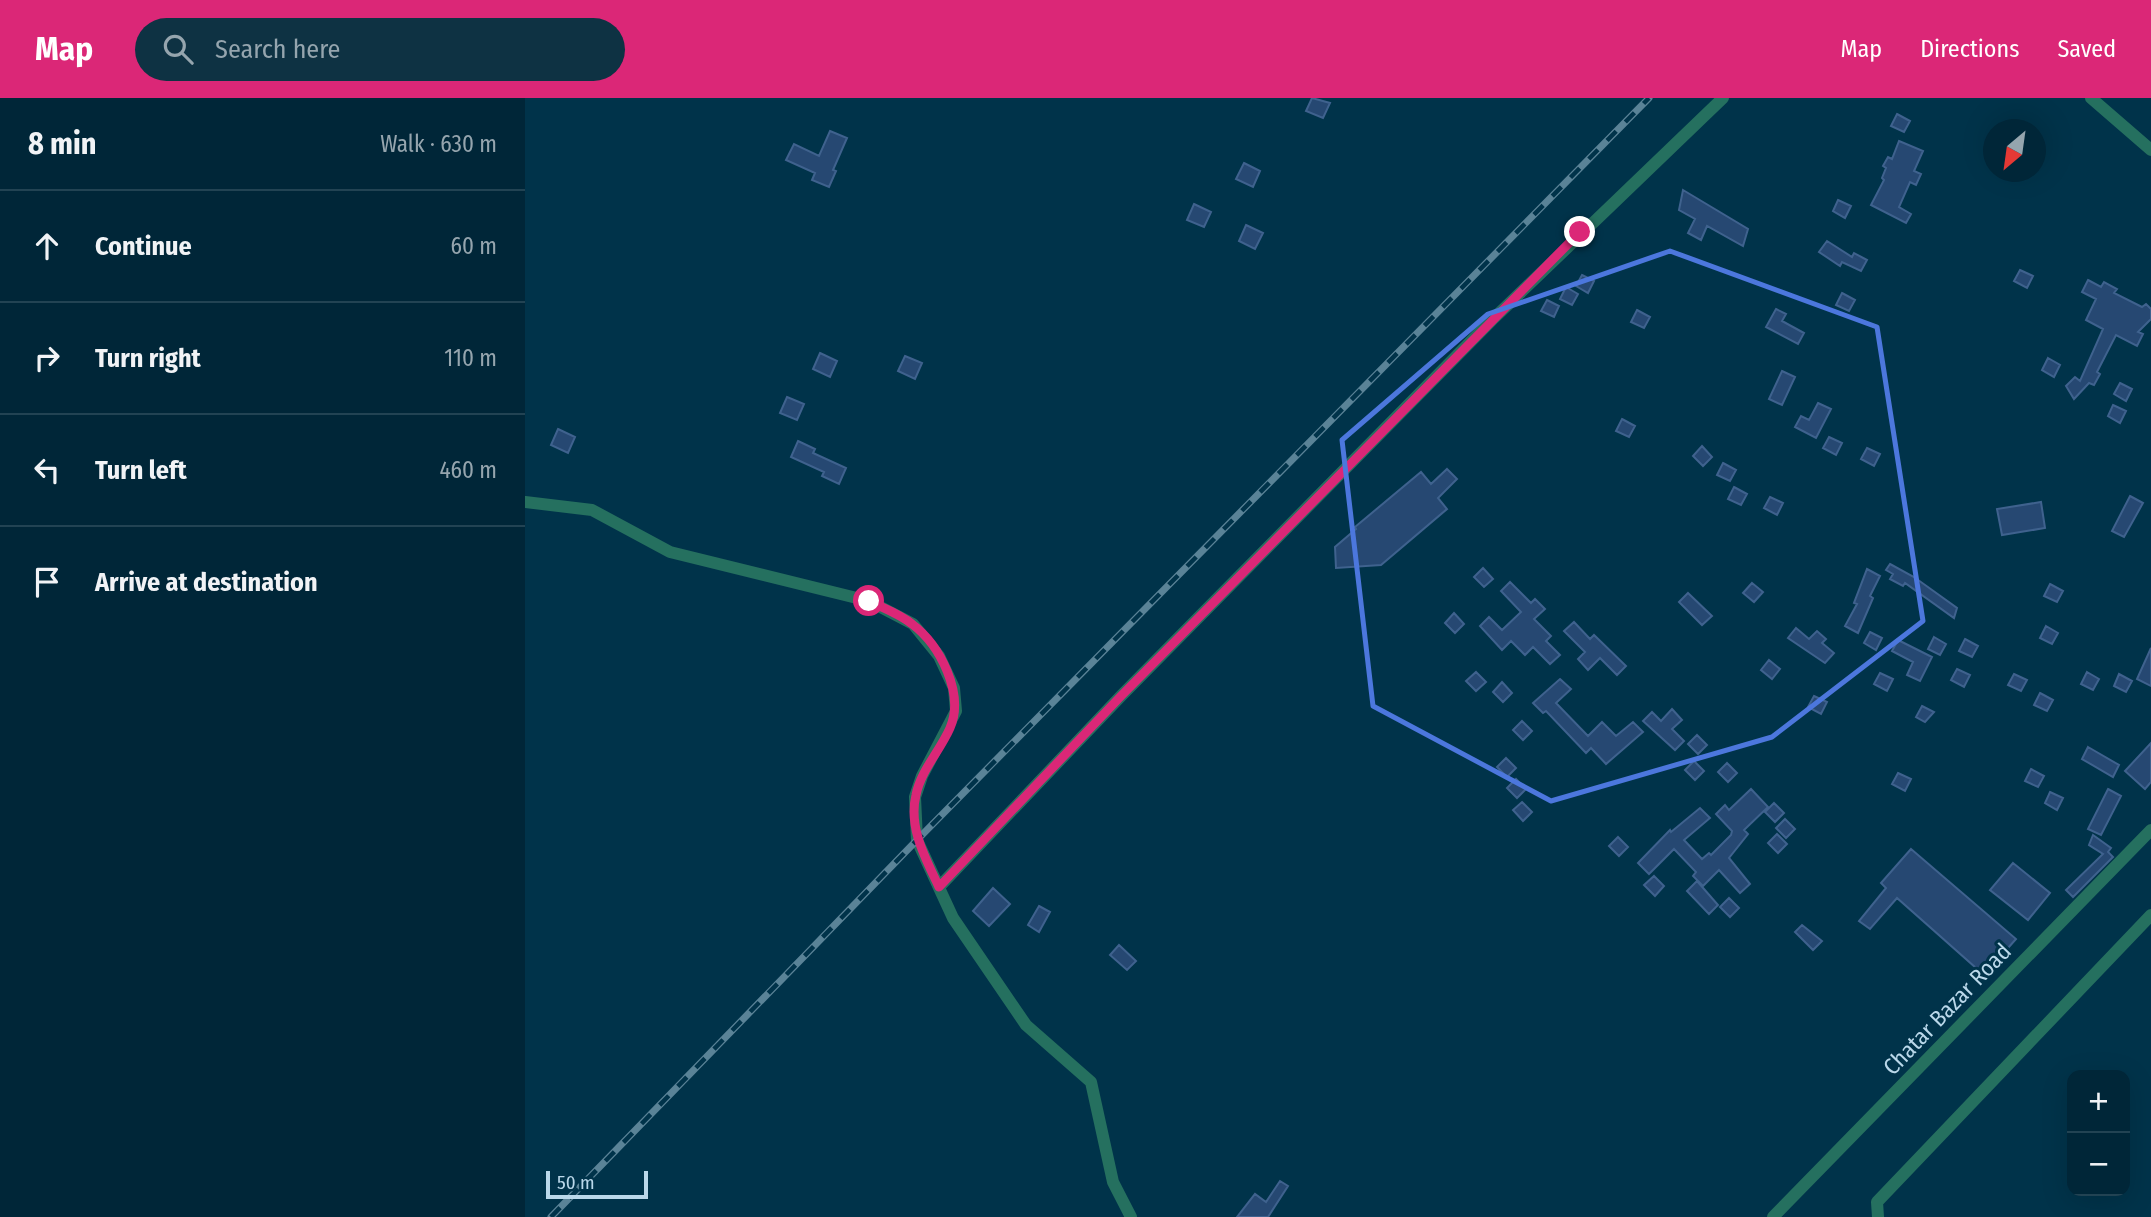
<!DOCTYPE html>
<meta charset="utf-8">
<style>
:root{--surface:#002638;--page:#0e3243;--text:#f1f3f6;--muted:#95a5ae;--line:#224353;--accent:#db2777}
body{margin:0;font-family:"Fira Sans Condensed",sans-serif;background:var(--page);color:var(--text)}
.controls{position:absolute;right:21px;bottom:21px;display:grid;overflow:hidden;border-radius:14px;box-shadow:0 7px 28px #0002}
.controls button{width:63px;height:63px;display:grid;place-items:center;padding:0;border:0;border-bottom:2px solid var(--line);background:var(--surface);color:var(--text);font:35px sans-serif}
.compass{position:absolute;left:1458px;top:21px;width:63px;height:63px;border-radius:50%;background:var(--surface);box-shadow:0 7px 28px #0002;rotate:209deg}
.scale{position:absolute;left:21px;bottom:18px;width:102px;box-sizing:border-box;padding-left:7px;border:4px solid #bad8ea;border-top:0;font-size:19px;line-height:24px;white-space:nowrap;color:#bad8ea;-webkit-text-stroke:5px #00334a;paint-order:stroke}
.stop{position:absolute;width:21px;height:21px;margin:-16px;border:5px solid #db2777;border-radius:50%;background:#fff}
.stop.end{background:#db2777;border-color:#fff;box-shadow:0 2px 7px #0008}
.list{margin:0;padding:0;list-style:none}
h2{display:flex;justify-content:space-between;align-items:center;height:91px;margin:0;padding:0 28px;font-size:30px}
h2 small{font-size:23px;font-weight:400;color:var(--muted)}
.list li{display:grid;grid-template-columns:46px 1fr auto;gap:21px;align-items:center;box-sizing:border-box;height:112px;padding:0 28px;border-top:2px solid var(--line)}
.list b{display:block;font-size:26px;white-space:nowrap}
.list em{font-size:23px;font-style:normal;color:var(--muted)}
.icon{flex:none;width:38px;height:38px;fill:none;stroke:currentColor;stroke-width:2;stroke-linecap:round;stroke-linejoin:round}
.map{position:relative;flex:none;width:1626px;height:1119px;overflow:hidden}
header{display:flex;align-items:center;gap:42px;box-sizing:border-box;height:98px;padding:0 35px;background:var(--accent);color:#fff}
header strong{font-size:33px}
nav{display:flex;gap:38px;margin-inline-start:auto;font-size:24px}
.search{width:490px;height:63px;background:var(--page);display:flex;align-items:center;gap:18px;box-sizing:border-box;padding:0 24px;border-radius:38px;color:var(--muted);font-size:26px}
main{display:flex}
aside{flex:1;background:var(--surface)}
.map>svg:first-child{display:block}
.building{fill:#264872;stroke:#3f628e;stroke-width:2}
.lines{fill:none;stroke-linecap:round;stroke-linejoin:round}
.minor{stroke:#25705f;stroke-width:12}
.rail-casing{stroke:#5a8397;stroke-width:7}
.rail{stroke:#00334a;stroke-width:4.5;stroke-dasharray:13;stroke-linecap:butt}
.route{stroke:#db2777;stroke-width:9}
.marked{fill:none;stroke:#4c77dd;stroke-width:5;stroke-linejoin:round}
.labels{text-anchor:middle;stroke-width:6;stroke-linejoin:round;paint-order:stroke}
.street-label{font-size:23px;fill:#bad8ea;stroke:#00334a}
</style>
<header>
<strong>Map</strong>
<div class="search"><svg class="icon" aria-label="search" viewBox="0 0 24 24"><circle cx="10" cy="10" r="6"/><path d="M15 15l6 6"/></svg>Search here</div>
<nav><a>Map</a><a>Directions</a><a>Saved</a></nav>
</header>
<main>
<aside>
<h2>8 min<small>Walk · 630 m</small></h2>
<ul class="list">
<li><svg class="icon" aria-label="ahead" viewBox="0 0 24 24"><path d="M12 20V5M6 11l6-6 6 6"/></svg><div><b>Continue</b></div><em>60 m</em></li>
<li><svg class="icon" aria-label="right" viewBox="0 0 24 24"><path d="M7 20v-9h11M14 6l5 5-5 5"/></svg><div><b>Turn right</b></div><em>110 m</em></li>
<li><svg class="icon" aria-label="left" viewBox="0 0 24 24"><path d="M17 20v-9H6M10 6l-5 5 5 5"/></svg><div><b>Turn left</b></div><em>460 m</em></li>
<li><svg class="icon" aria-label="arrive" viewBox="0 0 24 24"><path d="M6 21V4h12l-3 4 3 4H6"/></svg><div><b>Arrive at destination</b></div></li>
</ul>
</aside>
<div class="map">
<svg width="1626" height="1119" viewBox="0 0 1626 1119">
<rect width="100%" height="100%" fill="#00334a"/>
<path class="building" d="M787 0 805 5 798 20 781 13Z
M1372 16 1385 23 1379 34 1366 28Z
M305 33 322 40 308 72 311 73 304 89 287 82 290 75 261 62 269 46 294 58Z
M1374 43 1398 53 1389 73 1396 76 1391 87 1385 84 1374 109 1386 116 1381 125 1346 107 1359 82 1357 80 1361 70 1358 68 1363 59 1367 61Z
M719 65 735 73 728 89 711 81Z
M1158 92 1223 131 1218 148 1182 128 1176 142 1163 135 1170 121 1154 112Z
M1313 102 1326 108 1320 120 1308 113Z
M669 106 686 114 679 129 662 122Z
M721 127 738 135 730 151 714 143Z
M1302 143 1327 159 1329 155 1342 162 1336 173 1317 164 1315 168 1294 154Z
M1495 172 1508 178 1502 190 1489 183Z
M1057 177 1069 183 1063 195 1051 188Z
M1563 182 1576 189 1579 184 1592 191 1589 195 1617 209 1621 206 1626 211V221L1613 234 1618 236 1612 248 1591 237 1572 274 1575 276 1569 287 1564 285 1549 301 1541 288 1550 279 1555 283 1578 231 1561 222 1571 201 1557 194Z
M1041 189 1053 196 1047 207 1035 201Z
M1317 195 1330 202 1324 213 1311 207Z
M1022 202 1034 208 1029 219 1016 213Z
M1251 211 1261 216 1257 223 1279 235 1273 246 1241 229Z
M1112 212 1125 219 1119 230 1106 224Z
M295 255 312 263 305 279 288 271Z
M380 258 397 265 390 281 373 273Z
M1523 260 1535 267 1529 279 1517 272Z
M1257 273 1270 279 1257 307 1244 301Z
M1595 285 1607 291 1601 303 1589 296Z
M262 299 279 306 272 322 255 315Z
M1293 305 1306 311 1291 340 1270 329 1276 318 1284 322Z
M1588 307 1601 313 1595 325 1583 318Z
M1097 321 1110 328 1104 339 1091 333Z
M33 331 50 339 43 355 26 347Z
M1304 339 1317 345 1311 357 1298 350Z
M273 343 290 351 288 355 321 370 314 386 297 378 299 374 266 359Z
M1177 348 1187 359 1178 368 1168 358Z
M1342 350 1355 356 1349 368 1336 361Z
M1198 365 1211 372 1205 383 1192 377Z
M922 371 932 381 913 400 922 411 856 467 811 470 810 449 831 431 830 429 896 374 906 386Z
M1209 389 1222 396 1216 407 1203 401Z
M1605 398 1618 405 1599 439 1587 433Z
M1245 399 1258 405 1252 417 1239 410Z
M1516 404 1520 430 1477 437 1472 411Z
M1365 466 1389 479 1432 510 1429 520 1380 485 1378 488 1365 481 1368 476 1361 472Z
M958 470 968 481 959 489 949 479Z
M1342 471 1355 478 1345 498 1348 500 1333 535 1320 528 1332 506 1329 505Z
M985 484 1006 505 1010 501 1020 511 1009 521 1026 538 1021 543 1035 557 1025 566 1008 549 1000 557 986 543 977 552 955 528 964 519 977 532 996 514 976 493Z
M1227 485 1238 494 1229 504 1218 495Z
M1525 486 1538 493 1532 504 1519 498Z
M1163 495 1187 518 1177 527 1154 504Z
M929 515 939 526 930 535 920 525Z
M1049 524 1065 541 1069 537 1101 568 1092 577 1075 560 1063 572 1053 561 1060 554 1039 533Z
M1521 528 1533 535 1527 546 1515 540Z
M1271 530 1284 541 1292 533 1301 541 1297 545 1309 555 1300 565 1263 540Z
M1345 534 1357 540 1351 552 1339 545Z
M1409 539 1421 546 1415 557 1403 551Z
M1440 541 1453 548 1447 559 1434 553Z
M1373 542 1407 559 1395 583 1382 577 1388 564 1367 553Z
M1626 550V588L1612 581Z
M1244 562 1255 571 1247 581 1236 572Z
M1432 571 1445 577 1439 589 1426 582Z
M951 574 961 584 951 593 941 583Z
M1562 574 1574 581 1568 592 1556 586Z
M1355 575 1368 581 1362 593 1349 586Z
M1489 576 1502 582 1496 593 1483 587Z
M1594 576 1607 583 1601 594 1589 588Z
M1035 581 1046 591 1031 605 1063 638 1077 624 1091 638 1108 624 1118 634 1081 666 1066 650 1061 655 1021 613 1018 615 1008 605Z
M977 584 987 595 978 604 968 594Z
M1515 595 1528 602 1522 613 1509 607Z
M1289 598 1302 604 1296 616 1283 609Z
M1397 608 1409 614 1400 624 1391 619Z
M1147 611 1157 622 1147 631 1159 643 1150 652 1118 623 1127 614 1136 623Z
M997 623 1007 633 998 642 988 632Z
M1172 637 1182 647 1173 656 1163 646Z
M1626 645V684L1620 691 1600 673Z
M1563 649 1594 667 1588 679 1557 661Z
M981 660 991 670 982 679 972 669Z
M1169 663 1179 673 1170 682 1160 672Z
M1202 665 1212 675 1203 684 1193 674Z
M1506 671 1519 678 1513 689 1500 683Z
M1373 675 1386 681 1380 693 1367 686Z
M991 681 1001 691 992 700 982 690Z
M1226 691 1243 709 1219 732 1223 736 1204 760 1225 786 1215 795 1194 772 1178 788 1168 778 1171 774 1149 751 1124 776 1113 765 1145 732 1146 734 1175 710 1185 720 1159 742 1177 761 1184 755 1186 757 1206 737 1207 733 1191 716 1200 707 1204 712Z
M1583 691 1596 698 1576 737 1563 731Z
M1525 694 1538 700 1532 712 1520 705Z
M997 704 1007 714 998 723 988 712Z
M1249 705 1259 715 1250 724 1240 714Z
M1260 721 1270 731 1261 740 1251 730Z
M1252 736 1262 746 1253 755 1243 745Z
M1568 737 1586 750 1583 754 1588 759 1548 799 1541 792 1578 756 1564 747Z
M1093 739 1103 749 1094 758 1084 748Z
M1386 751 1491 841 1459 877 1372 800 1345 831 1334 823 1361 790 1356 785Z
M1488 765 1525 795 1503 822 1465 792Z
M1129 778 1139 788 1130 798 1119 787Z
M1172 783 1193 807 1184 816 1162 793Z
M468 790 485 806 464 828 448 813Z
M1204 800 1214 810 1205 819 1195 809Z
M514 808 525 814 514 834 503 827Z
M1277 827 1297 843 1288 852 1270 834Z
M594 847 611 863 602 872 585 857Z
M755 1083 763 1088 743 1119H712L730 1096 741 1104Z"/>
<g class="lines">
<path class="minor" d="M1566 0 1626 52
M0 404 67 412 145 454 344 503 388 526 414 558 429 590 431 613 397 678 390 699 392 742 428 820 501 927 566 984 588 1084 606 1119
M414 789 596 598 967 222 1198 0
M1248 1119 1626 732
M1353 1119 1352 1104 1626 817"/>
<defs>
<path id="rail" d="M26 1119 392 742 1124 0"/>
</defs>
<use href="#rail" class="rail-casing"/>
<use href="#rail" class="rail"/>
</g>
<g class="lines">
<path class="route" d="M344 503C358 510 375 516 387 526 415 547 440 596 425 630 415 653 396 672 391 697 383 730 401 761 414 789L596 598 1055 134"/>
</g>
<path class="marked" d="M1145 153 1352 229 1398 523 1247 639 1026 703 848 608 817 342 963 216Z"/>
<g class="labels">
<g class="street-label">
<text transform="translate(1422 911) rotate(-46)" y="8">Chatar Bazar Road</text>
</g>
</g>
</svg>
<div class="controls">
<button>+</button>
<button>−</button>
</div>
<svg class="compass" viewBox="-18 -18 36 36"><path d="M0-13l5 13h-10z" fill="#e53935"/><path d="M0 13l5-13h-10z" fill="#95a5ae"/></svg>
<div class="scale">50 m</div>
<div class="stop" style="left:344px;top:503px"></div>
<div class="stop end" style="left:1055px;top:134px"></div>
</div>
</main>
